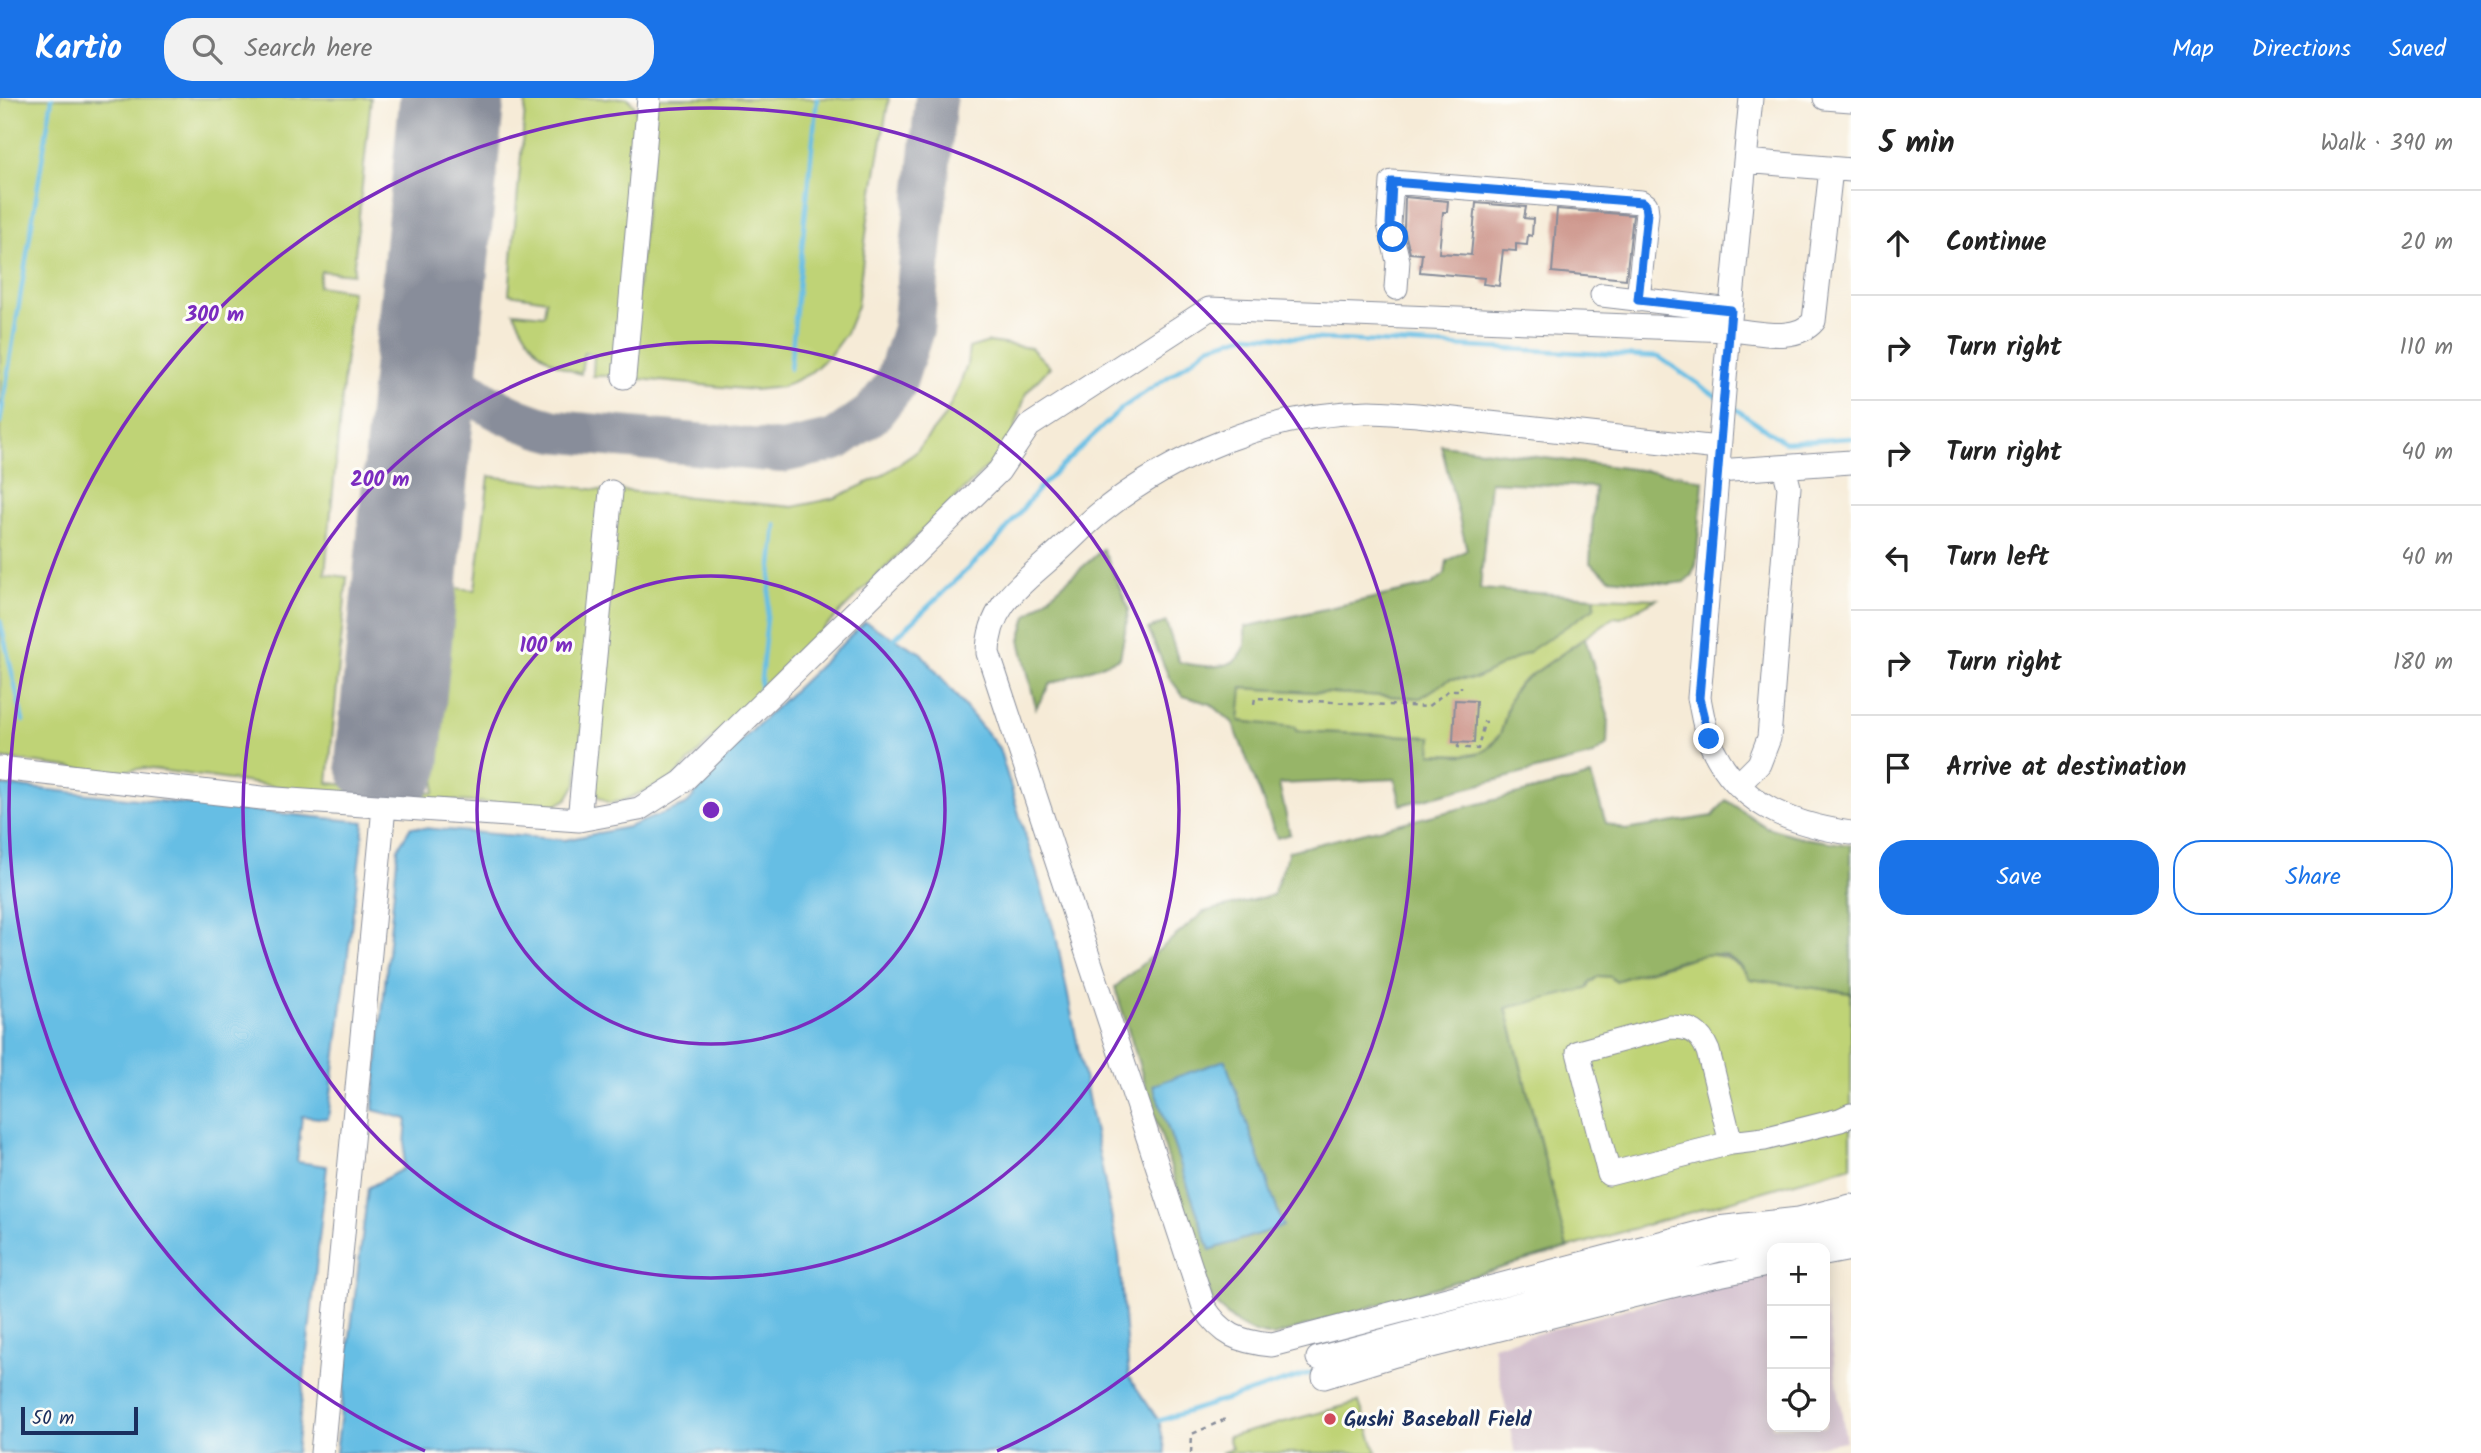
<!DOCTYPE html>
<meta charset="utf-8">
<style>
:root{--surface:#fff;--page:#f2f2f2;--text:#222;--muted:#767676;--line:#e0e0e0;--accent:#1a73e8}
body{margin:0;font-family:Kalam,sans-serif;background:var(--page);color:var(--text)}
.controls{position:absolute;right:21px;bottom:21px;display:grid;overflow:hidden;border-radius:14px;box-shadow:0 4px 18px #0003}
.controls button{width:63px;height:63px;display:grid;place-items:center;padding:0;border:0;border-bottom:2px solid var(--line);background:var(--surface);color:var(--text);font:35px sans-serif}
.scale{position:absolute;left:21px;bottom:18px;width:117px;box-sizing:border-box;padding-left:7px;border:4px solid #1b2f5e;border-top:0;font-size:19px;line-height:24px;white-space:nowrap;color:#1b2f5e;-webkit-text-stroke:5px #fdfcf7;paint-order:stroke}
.stop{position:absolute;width:21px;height:21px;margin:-16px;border:5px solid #1a73e8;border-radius:50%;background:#fff}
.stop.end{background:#1a73e8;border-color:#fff;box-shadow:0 2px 7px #0008}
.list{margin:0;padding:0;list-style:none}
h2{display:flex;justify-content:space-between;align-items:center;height:91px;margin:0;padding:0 28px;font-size:30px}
h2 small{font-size:23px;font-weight:400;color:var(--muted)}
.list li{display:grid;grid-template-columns:46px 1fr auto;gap:21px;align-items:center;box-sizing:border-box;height:105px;padding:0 28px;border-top:2px solid var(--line)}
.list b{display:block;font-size:26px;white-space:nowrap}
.list em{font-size:23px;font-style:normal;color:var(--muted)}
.actions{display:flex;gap:14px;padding:21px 28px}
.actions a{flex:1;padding:16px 0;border:2px solid var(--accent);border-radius:28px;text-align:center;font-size:24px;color:var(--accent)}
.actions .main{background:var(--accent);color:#fff}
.icon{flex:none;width:38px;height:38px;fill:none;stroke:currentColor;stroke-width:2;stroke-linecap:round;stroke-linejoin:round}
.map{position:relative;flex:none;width:1851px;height:1355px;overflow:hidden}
header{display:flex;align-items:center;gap:42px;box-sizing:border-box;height:98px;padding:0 35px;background:var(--accent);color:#fff}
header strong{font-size:33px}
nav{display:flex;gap:38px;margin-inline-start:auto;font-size:24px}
.search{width:490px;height:63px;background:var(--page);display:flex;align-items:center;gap:18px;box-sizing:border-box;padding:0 24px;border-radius:28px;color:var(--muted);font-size:26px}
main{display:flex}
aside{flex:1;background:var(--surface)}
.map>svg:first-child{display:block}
.industrial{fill:#d1bdcc}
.green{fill:#bfd376;stroke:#6d816a;stroke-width:2}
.forest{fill:#97b567;stroke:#597262;stroke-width:2}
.water{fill:#66bee4;stroke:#4076a1;stroke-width:2}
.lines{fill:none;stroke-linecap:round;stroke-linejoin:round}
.stream{stroke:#66bee4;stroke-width:4.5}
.taxiway{stroke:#888d9a;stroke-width:42}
.runway{stroke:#888d9a;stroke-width:105}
.building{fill:#ce978d}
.minor-casing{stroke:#888d9a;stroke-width:25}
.path{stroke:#888d9a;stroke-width:2.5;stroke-dasharray:5 5;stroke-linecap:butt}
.minor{stroke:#fff;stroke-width:23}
.route{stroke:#1a73e8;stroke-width:9}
.ring{fill:none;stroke:#7b2cbf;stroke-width:3.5}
.poi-dot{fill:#d1495b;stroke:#fdfcf7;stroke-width:2.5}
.labels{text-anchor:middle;stroke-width:6;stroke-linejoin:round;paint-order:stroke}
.poi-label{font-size:21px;font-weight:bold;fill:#1b2f5e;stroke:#fdfcf7;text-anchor:start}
.centre{fill:#7b2cbf;stroke:#fdfcf7;stroke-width:3.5}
.ring-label{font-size:21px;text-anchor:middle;font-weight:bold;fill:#7b2cbf;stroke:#fdfcf7;stroke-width:6;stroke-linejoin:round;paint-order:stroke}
</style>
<header>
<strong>Kartio</strong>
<div class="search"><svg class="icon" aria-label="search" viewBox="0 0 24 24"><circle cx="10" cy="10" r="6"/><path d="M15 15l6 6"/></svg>Search here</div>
<nav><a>Map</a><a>Directions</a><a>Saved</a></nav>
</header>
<main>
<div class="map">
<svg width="1851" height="1355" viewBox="0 0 1851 1355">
<rect width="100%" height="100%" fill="#fdfcf7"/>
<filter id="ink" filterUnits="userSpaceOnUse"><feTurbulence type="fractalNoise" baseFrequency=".0143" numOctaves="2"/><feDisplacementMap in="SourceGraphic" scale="14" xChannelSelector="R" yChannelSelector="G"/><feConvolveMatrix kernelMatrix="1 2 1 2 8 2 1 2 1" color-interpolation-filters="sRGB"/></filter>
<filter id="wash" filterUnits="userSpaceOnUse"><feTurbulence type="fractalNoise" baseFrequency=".00686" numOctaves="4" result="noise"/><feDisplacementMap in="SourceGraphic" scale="28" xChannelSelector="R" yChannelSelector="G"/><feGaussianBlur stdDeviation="1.57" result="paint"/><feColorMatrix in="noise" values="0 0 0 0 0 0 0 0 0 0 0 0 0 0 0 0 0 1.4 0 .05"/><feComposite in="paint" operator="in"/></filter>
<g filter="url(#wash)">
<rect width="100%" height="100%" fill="#f6ebd7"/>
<path class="industrial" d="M1772 1174V1329H1825V1204L1846 1343 1776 1355H1515L1493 1248 1648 1205Z"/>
<path class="green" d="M0 0H371L353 176 321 173 318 188 352 193 325 476 347 479 328 685 434 695 454 490 475 492 489 378 606 393 577 684 567 701 553 709 323 695 144 670 112 675 0 660Z
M526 0H628L634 8 640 22 618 278H593L594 257 584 254 581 276C543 264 531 250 514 214L544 217 546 202 509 196Z
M656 0H889L868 121 857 208 846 235 829 258 809 276 782 289 754 292 629 280Z
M989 244 1031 250 1050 269 1026 295 1010 346 672 681 622 703 609 705 598 698 591 687 618 392 793 409 835 400 880 379 915 355 945 318 959 289 967 267 969 250Z
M1595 499 1657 501 1621 520 1614 519 1519 586 1507 611 1501 635 1484 655 1476 657 1431 656 1432 639 1295 633V630L1239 623 1241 590 1420 600 1450 581H1475L1594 510Z
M1704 856C1730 858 1734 862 1751 881L1851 895V1068L1567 1150 1506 909 1586 891 1591 884 1599 878 1611 879 1616 883Z
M1359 1304 1377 1355H1221L1232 1351 1228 1339Z"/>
<path class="forest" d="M1441 347 1680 377 1703 383 1696 467 1691 478 1684 484 1669 486 1609 480 1590 465 1595 389 1490 384 1480 491 1595 499 1594 510 1527 555 1475 581H1450L1420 600 1242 590 1239 623 1295 629 1296 633 1432 639 1431 656C1467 657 1495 665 1505 621 1507 608 1510 596 1519 586L1585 540 1608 617 1607 647 1593 657 1401 707 1395 681 1279 686 1290 736 1277 740 1233 625 1211 606 1183 598 1169 579 1148 531 1166 524 1179 564C1196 568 1227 574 1240 558 1247 550 1245 539 1245 529L1431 487 1445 476 1447 463 1467 452Z
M1103 451 1129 511 1120 560 1050 586 1036 610 1020 542 1027 518Z
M1591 678 1606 725 1625 732 1713 718 1726 702 1766 729 1803 740 1851 747V895L1750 881C1744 873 1737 863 1727 858 1706 849 1639 876 1615 883L1611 879 1599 878 1591 884 1587 891 1506 910 1567 1150 1274 1238C1242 1234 1233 1224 1212 1202L1115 889 1204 814 1273 797 1289 753Z"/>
<path class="water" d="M865 524 921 555 999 650 1057 842 1119 1157 1129 1279 1159 1323 1166 1355H336L368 1090 403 1071 407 1021 373 1012 398 750 411 729 565 742 628 729 686 707 733 651Z
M0 687 364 724 328 1021 302 1018 297 1064 327 1068 296 1355H0Z
M1225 962 1283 1128 1210 1152 1153 987Z"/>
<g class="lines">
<path class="stream" d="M790 271 817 0
M1730 307 1784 344 1851 340
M0 325 52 0
M0 522 23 623
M892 543 996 444 1040 389 1122 310 1187 266 1209 248 1247 237 1659 259 1717 299
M760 592 776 427
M1155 1324 1317 1273"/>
<path class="taxiway" d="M427 258C469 296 499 319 555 333L782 354 835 342 872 316 895 287 913 231 936 0"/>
<path class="runway" d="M388 661 452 0"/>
</g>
<g id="blocks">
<path class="building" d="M1405 99 1448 103 1447 114H1443L1439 155 1471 157 1476 105 1526 109 1524 120 1533 121 1532 138 1528 137 1527 147 1516 146V153L1503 152 1499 188 1483 186 1484 180 1420 174 1422 156 1410 155 1404 130Z
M1557 111 1633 117 1626 181 1552 174Z
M1455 602 1476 603 1474 645 1453 644Z"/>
</g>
</g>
<g filter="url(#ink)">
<use href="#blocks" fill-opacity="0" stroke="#888d9a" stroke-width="2"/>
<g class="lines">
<defs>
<path id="minor" d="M1825 0 1851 2
M1745 63 1851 72
M1831 71 1814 223C1795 246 1755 233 1729 232L1699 600C1702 614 1704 629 1709 642 1735 705 1788 726 1851 735
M1396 190 1398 163 1389 126 1392 84 1641 104 1646 107 1647 115 1638 202
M1602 197 1731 212
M624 279 649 0
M1718 350 1417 317C1401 316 1385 314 1369 314 1271 315 1176 355 1100 415 1084 428 1069 444 1053 458 1021 487 988 508 988 555L1204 1209C1222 1237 1239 1244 1272 1247L1717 1130 1799 1121 1851 1108
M1717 373 1851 364
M0 670 262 700 579 722 639 711 682 684 999 373 1029 328 1209 211 1729 232 1751 0
M1738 687 1759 666 1769 640 1789 389 1784 369
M579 722 611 394
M1731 1045 1708 953C1700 934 1691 929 1670 929L1578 954 1609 1076 1731 1045 1764 1041 1840 1022 1851 1017
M1825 1156 1851 1151
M1318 1260 1719 1152 1800 1141 1851 1128
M1324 1279 1395 1257 1704 1180 1772 1166
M322 1355 384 709"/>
</defs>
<use href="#minor" class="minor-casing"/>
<path class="path" d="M1254 606 1255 600 1427 609 1449 592H1461V588
M1458 646V649L1478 651 1484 624H1487
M1191 1355 1192 1336 1226 1321"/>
<use href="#minor" class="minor"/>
</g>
</g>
<g class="lines" filter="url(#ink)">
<path class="route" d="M1393 139 1390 126 1392 84 1642 104 1646 107 1647 115 1638 202 1731 212 1699 600 1709 641"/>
</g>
<g class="ring">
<circle cx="711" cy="712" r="234"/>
<circle cx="711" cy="712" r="468"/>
<path d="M425 1353A702 702 0 1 1 997 1353"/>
</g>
<circle class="poi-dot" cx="1330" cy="1321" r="7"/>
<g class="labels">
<g class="poi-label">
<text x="1344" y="1328">Gushi Baseball Field</text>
</g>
</g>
<circle cx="711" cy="712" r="10" class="centre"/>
<g class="ring-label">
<text x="215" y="223">300 m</text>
<text x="380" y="388">200 m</text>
<text x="546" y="554">100 m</text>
</g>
</svg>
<div class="controls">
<button>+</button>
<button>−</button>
<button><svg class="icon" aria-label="locate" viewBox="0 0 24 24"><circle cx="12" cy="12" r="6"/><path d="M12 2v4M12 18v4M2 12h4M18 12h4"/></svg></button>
</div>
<div class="scale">50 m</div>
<div class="stop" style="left:1393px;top:139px"></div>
<div class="stop end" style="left:1709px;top:641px"></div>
</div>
<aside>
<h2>5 min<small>Walk · 390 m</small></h2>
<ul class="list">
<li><svg class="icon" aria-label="ahead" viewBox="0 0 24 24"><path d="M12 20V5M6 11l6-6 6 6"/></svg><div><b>Continue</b></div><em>20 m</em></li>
<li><svg class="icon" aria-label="right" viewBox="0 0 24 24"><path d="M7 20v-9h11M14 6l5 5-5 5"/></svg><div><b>Turn right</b></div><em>110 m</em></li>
<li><svg class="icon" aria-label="right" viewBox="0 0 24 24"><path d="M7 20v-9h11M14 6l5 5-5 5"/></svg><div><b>Turn right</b></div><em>40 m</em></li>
<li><svg class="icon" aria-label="left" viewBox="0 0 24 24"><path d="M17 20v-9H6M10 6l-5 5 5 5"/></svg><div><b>Turn left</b></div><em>40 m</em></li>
<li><svg class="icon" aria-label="right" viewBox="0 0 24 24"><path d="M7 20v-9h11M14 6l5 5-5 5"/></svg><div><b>Turn right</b></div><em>180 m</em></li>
<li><svg class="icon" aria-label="arrive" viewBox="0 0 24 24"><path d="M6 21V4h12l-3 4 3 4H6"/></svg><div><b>Arrive at destination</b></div></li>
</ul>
<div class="actions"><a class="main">Save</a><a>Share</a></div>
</aside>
</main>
